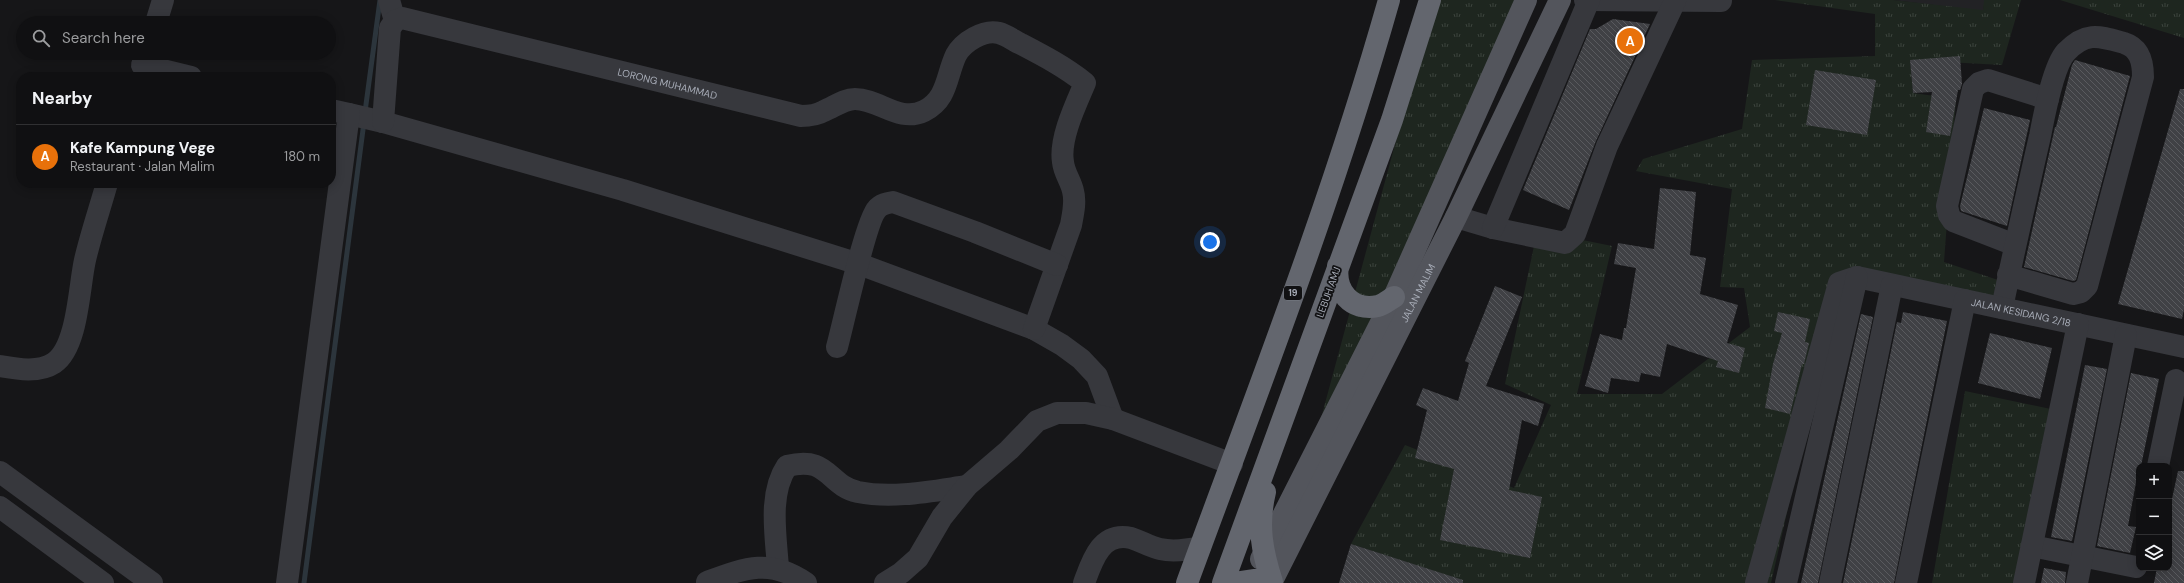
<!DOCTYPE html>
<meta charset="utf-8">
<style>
:root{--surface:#101012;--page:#1e1e20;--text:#f1f3f6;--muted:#9c9d9f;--line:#303032;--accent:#f2b134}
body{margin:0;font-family:"DM Sans",sans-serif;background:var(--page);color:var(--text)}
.controls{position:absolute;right:12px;bottom:12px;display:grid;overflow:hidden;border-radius:8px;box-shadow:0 2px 10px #0003}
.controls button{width:36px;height:36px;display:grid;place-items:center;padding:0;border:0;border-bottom:1px solid var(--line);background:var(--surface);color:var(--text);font:20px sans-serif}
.you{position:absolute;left:1210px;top:242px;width:14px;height:14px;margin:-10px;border:3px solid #fff;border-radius:50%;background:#1a73e8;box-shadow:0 0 0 6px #1a73e833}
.badge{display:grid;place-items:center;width:26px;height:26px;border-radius:50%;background:var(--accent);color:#fff;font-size:13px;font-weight:700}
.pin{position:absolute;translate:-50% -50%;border:2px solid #fff;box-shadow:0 1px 4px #0006}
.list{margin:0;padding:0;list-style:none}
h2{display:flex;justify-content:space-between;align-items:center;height:52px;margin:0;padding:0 16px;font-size:17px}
h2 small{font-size:13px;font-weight:400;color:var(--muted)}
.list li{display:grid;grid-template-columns:26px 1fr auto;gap:12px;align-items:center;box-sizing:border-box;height:64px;padding:0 16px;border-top:1px solid var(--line)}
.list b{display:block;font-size:15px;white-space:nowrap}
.list p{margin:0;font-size:13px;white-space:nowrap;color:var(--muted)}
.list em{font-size:13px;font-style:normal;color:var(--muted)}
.icon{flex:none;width:22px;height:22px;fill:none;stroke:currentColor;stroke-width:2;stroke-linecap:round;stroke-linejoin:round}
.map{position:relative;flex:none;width:2184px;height:583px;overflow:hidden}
.search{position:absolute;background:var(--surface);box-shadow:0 2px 10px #0003;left:16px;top:16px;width:320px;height:44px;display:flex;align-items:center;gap:10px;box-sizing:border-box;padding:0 14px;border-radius:22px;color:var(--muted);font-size:15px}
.panel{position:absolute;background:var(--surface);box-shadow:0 2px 10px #0003;left:16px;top:72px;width:320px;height:116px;border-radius:16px}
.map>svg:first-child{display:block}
.built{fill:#222225}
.grass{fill:url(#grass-tufts)}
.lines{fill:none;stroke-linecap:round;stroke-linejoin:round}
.stream{stroke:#2c353c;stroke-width:5}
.building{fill:url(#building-back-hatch)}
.minor{stroke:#37383d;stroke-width:22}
.major{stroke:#53555c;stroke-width:22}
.highway{stroke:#63666e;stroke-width:22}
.labels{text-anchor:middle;stroke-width:3.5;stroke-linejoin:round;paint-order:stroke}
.shield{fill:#111113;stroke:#7b7e86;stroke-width:1}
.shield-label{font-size:9px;font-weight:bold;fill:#a8adb8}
.street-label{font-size:10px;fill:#a8adb8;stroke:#111113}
</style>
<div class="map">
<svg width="2184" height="583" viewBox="0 0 2184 583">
<defs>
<pattern id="grass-tufts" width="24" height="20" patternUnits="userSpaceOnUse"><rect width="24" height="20" fill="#1e261f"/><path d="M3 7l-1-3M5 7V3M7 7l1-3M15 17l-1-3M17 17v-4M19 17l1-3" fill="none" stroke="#3c433d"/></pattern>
<pattern id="building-back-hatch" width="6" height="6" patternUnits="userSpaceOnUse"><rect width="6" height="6" fill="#404145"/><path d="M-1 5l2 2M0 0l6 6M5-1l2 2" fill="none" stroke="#595a5e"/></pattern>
</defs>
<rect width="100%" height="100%" fill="#161618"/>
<path class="built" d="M1893 0H1985L1983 11Z"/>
<path class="grass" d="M1434 0H1526L1310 459Z
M1775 0H1893L1983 10 1984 0H2021L2002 65 1910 60 1913 93 1956 99 1944 262 2001 281 2002 308 1839 283 1771 583H1455V578L1351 544 1405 445 1514 488 1551 405 1505 384 1534 246 1543 232 1612 246 1577 394H1662L1750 327 1744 288 1720 287 1732 189 1636 171 1643 159 1742 129 1752 60 1875 56V14Z
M2061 0H2184V38L2060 0Z
M1965 391 2060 411 2024 583H1932Z"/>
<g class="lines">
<path class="stream" d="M365 112 380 0
M304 583 364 122"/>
</g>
<path class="building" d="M1613 19 1650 24 1596 141 1569 210 1523 190 1590 29H1596Z
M1960 56 1962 84 1960 90H1958L1950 136 1926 132 1932 92 1913 93 1910 60Z
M2075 60 2130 76 2076 280 2073 281 2024 267 2055 127H2056L2072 65Z
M1815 70 1876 80 1867 135 1806 125Z
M2180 89H2184V309L2182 319 2118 304Z
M1984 108 2030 120 2007 226 1961 211 1960 206Z
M1660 188 1696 192 1690 255 1706 258 1700 294 1738 305 1727 343 1745 348 1739 373 1716 367 1718 361 1667 344 1660 377 1641 373 1639 382 1611 378 1608 393 1585 386 1600 334 1622 340 1624 328H1626L1636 268 1614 264 1618 243 1654 249Z
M1495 286 1522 297 1486 386 1544 404 1538 426 1522 420 1509 490 1542 497 1530 558 1440 540 1454 469 1415 458 1427 410 1416 405 1423 388 1458 401 1469 363 1465 361Z
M1778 312 1810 319 1805 342 1809 343 1804 364H1802L1790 414 1765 408 1773 364 1782 333 1774 331Z
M1903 312 1947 321 1894 583H1843L1897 322 1901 323Z
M1861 314 1873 317 1818 583H1801Z
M1990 333 2052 348 2040 399 1978 383Z
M2085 365 2107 369 2072 541 2051 537Z
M2131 373 2159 379 2141 466H2139L2128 526 2136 527 2130 553 2097 546Z
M2178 471H2184V583H2154L2157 568H2169V513Z
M1351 544 1463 580V583H1339Z
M2044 568 2066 572 2065 583H2041Z"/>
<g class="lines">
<g class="minor">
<path d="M389 0 395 21"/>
<path d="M1585 0 1721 1"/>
<path d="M156 23 163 0"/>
<path d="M142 65 191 77"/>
<path d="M349 114 383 122 623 190 859 264 1034 329 1062 345 1081 359 1097 376 1113 419"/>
<path id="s1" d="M383 122 390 28 395 21 402 18 801 116C809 116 817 115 824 111 834 107 844 99 855 99 879 99 899 123 924 111 948 99 946 76 956 55 963 42 984 29 999 33 1007 35 1014 41 1021 44 1044 56 1065 67 1085 83 1076 104 1059 139 1063 162 1064 173 1071 181 1073 191 1076 202 1073 214 1071 225L1034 329"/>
<path d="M1456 217 1493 228 1565 243 1575 234 1607 146 1675 1"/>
<path d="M1493 228 1589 0"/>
<path d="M2015 245 1953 221 1949 215 1947 206 1973 89 1979 83 1988 80 2048 99"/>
<path d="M2002 308C2014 250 2027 193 2040 136 2044 116 2053 66 2066 52 2086 31 2099 36 2124 43 2140 48 2143 62 2143 77L2087 286 2081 292 2073 294 2008 275"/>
<path d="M837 347C843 325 866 220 877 209 881 204 887 203 893 202L975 232 1057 265"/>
<path d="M0 366C17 369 39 373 54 363 78 347 79 286 85 260 91 234 100 208 107 183"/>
<path d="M2158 466 2176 380"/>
<path d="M0 472 152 583"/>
<path d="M0 507 103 583"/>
<path d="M2032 546 2136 567"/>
<path d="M778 568C776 536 768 494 787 466 829 455 827 485 858 492 893 499 932 491 967 486"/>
<path d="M707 582C745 568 770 558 806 583"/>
<path d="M287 583 349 114 331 110"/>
<path d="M885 583 901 573 918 558 942 517 967 486 1009 450 1037 421 1057 413H1086L1113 419 1232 464"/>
<path d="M1084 583C1092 561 1101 531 1131 538 1141 541 1150 547 1160 549 1173 552 1187 550 1200 547"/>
<path id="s2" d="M1756 583 1839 283 1857 277 2184 347"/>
<path d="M1786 583 1857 277"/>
<path d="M1830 583 1892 285"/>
<path d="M1906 583 1965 300"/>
<path d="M2024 583 2078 324"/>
<path d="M2077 583 2126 335"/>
</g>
<g class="major">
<path d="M1261 559 1394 297 1526 0"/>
<path id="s3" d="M1271 583 1456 217 1560 0"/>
</g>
<path class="highway" d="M1338 266C1334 290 1351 312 1378 306 1383 305 1389 300 1394 297
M1187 583C1258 390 1333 198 1389 0
M1223 583 1392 120 1430 0
M1235 583 1255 580 1272 582C1262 551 1257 525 1265 492"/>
</g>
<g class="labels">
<rect class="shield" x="1284" y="286" width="18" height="14" rx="3"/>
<g class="shield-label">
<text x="1293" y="296">19</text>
</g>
<g class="street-label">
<text dy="4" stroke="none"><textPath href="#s1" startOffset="384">LORONG MUHAMMAD</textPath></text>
<text transform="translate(1328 292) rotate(-70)" y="4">LEBUH AMJ</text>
<text dy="4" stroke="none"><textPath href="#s3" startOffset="325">JALAN MALIM</textPath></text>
<text dy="4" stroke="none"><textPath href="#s2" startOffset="498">JALAN KESIDANG 2/18</textPath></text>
</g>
</g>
</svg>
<div class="controls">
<button>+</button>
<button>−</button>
<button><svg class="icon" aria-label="layers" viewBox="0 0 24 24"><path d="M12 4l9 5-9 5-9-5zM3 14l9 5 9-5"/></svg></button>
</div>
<div class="you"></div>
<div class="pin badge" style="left:1630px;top:41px;background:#e8710a">A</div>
<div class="search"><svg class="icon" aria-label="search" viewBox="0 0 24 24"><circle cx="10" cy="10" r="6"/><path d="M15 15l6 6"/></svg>Search here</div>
<section class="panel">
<h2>Nearby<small></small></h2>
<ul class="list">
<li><span class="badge" style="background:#e8710a">A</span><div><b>Kafe Kampung Vege</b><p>Restaurant · Jalan Malim</p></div><em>180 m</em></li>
</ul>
</section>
</div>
